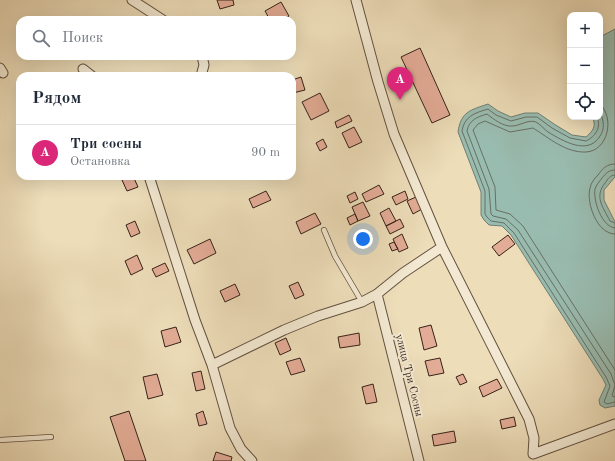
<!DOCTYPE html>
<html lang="ru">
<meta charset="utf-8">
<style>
:root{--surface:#fff;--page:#f2f2f3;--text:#1f2937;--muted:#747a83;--line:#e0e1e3;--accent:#db2777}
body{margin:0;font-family:"Old Standard TT",serif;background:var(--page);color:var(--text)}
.controls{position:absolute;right:12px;top:12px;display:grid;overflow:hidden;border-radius:8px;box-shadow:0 4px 16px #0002}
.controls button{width:36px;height:36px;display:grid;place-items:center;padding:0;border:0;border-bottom:1px solid var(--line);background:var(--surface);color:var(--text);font:20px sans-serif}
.you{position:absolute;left:363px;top:239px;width:14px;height:14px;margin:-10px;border:3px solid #fff;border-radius:50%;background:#1a73e8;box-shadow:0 0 0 6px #1a73e833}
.badge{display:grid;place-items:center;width:26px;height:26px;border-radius:50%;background:var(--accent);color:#fff;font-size:13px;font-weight:700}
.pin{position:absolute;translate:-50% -33px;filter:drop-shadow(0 1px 2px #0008)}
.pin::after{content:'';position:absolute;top:21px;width:14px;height:12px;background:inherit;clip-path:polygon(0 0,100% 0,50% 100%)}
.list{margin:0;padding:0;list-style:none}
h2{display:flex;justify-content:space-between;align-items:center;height:52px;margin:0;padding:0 16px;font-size:17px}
h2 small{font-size:13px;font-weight:400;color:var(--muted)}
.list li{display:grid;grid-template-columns:26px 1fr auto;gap:12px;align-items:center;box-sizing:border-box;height:56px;padding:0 16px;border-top:1px solid var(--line)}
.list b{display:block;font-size:15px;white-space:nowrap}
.list p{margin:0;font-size:13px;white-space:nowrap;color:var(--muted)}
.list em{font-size:13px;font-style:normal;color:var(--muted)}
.icon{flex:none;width:22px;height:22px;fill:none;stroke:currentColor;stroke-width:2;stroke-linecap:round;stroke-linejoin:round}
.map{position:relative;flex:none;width:615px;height:461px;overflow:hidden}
.search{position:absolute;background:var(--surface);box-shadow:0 4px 16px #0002;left:16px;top:16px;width:280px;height:44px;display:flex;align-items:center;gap:10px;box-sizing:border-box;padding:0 14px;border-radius:12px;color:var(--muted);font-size:15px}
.panel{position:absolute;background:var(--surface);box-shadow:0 4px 16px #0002;left:16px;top:72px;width:280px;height:108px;border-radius:12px}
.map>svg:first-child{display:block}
.water{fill:#99bcb0;stroke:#717e73}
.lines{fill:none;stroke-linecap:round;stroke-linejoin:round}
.shore{stroke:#686f64;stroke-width:1}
.building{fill:#e3ac96;stroke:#362218}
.lane-casing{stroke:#645140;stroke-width:6}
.street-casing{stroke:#645140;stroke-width:11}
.lane{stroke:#f3e9d2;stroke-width:4.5}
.street{stroke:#f3e9d2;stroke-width:9}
.labels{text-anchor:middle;stroke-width:4;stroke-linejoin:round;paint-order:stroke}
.street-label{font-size:11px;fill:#362218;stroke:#f3e9d2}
</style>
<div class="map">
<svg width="615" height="461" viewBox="0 0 615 461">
<rect width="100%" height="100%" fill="#edddb9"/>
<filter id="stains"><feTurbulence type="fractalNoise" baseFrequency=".005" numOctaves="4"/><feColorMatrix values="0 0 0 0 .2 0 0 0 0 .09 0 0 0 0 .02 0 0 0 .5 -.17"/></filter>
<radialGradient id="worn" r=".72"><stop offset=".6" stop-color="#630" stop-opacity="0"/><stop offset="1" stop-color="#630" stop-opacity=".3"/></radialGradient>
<path class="water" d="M615 29V177L604 190V200L615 222V406L605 408 600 405 599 400 606 385 603 379 511 235 502 226 489 225 484 220 481 215V192L458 132C461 111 471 110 488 104L498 111 511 117 525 113H538L554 124 572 135 586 137C593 131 597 126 592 117H600V37Z"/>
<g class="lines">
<path class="shore" d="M600 104C615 118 608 151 586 152 566 153 549 138 533 128L510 132 485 121 478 124 473 130 495 187 496 210 510 214 523 226 615 370
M600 113C604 120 605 129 600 136 588 156 563 141 548 132 544 129 540 124 536 122 528 119 520 126 512 126 504 127 493 119 487 114 477 117 469 120 467 131L489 189 491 214 493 216 506 219 518 230 611 374 615 385 612 396 615 397
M597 117C602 127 595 137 586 141L570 138 552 128 537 117H526L511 121 496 115 488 109C474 113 464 117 462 131L485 191V214L487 217 491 221 504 223 514 233 606 377 610 386 604 402 607 404 615 402
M615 164C607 164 603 168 598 175 594 179 591 183 590 188 586 203 597 234 615 234
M615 170C609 170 606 173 602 178 600 181 596 185 595 189 593 201 602 227 615 228
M615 175C610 175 608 179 605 183 594 197 603 207 610 221L615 223"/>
</g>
<path class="building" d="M217 0H233L234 5 220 9Z
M281 2 289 16 283 20H270L265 11Z
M420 48 450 115 432 123 401 57Z
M301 77 305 90 293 93 292 80Z
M320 93 329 111 311 120 302 102Z
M349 115 352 121 337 128 335 122Z
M354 127 362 142 349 148 342 133Z
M323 139 327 147 320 151 316 143Z
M133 176 138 187 127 191 122 180Z
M379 185 384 194 366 202 362 194Z
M266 191 271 200 253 208 249 199Z
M405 191 408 199 396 205 392 197Z
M355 192 358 199 350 203 347 196Z
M416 197 422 209 413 214 407 201Z
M363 202 370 216 358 221 352 207Z
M389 208 396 221 386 226 380 213Z
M315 213 321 224 301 234 296 222Z
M355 214 358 221 350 225 347 218Z
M400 219 404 227 390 234 386 226Z
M135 221 140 233 131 237 126 225Z
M402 234 408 248 399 252 393 239Z
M508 235 515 244 499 256 492 247Z
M210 239 216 253 194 264 187 250Z
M394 242 398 249 392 251 389 244Z
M137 255 143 269 131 275 125 261Z
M165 263 169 271 156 277 152 269Z
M298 282 304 295 295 299 289 286Z
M235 284 240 295 225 302 220 291Z
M431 325 437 346 424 350 419 328Z
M176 327 181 342 165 347 161 331Z
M359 333 360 345 340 348 338 337Z
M286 338 291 350 280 355 275 343Z
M300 358 305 371 291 375 286 362Z
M440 358 444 373 429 376 425 361Z
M201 371 205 389 196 391 192 373Z
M157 374 163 395 148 399 143 377Z
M463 374 467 382 460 385 456 377Z
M497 379 502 388 483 397 479 387Z
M373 384 377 402 366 404 362 387Z
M129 411 146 461H125L110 417Z
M203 411 207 424 199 426 196 414Z
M514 417 516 426 502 429 500 420Z
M454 431 456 442 434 446 432 435Z
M216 452 232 457 231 461H213Z"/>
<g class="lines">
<defs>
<path id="lane" d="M324 230 335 256 362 302
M0 440 51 437"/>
<path id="street" d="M132 0 163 20
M356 0 378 82 394 134 442 247 529 419 534 438 533 454 615 424
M0 68 3 73
M83 69 92 76
M201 76 204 65 202 56
M149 176 195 320 212 365 230 428 241 449 252 461
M377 294 419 461
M212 365 284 330 318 316 362 302 377 294 403 273 442 247"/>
</defs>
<use href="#lane" class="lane-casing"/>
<use href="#street" class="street-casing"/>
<use href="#lane" class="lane"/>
<use href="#street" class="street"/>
</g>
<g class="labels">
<g class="street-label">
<text transform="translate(410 375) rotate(76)" y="4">улица Три Сосны</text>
</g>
</g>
<rect width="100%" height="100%" filter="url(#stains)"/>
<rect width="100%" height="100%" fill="url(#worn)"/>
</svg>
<div class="controls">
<button>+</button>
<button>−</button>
<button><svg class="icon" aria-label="locate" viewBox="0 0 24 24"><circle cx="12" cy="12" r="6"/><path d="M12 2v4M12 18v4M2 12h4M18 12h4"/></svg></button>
</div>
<div class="you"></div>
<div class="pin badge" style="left:400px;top:100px">A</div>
<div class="search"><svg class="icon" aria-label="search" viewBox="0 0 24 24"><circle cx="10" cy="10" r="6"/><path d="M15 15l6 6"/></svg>Поиск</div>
<section class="panel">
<h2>Рядом<small></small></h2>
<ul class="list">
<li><span class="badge">A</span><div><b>Три сосны</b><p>Остановка</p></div><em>90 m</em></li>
</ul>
</section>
</div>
